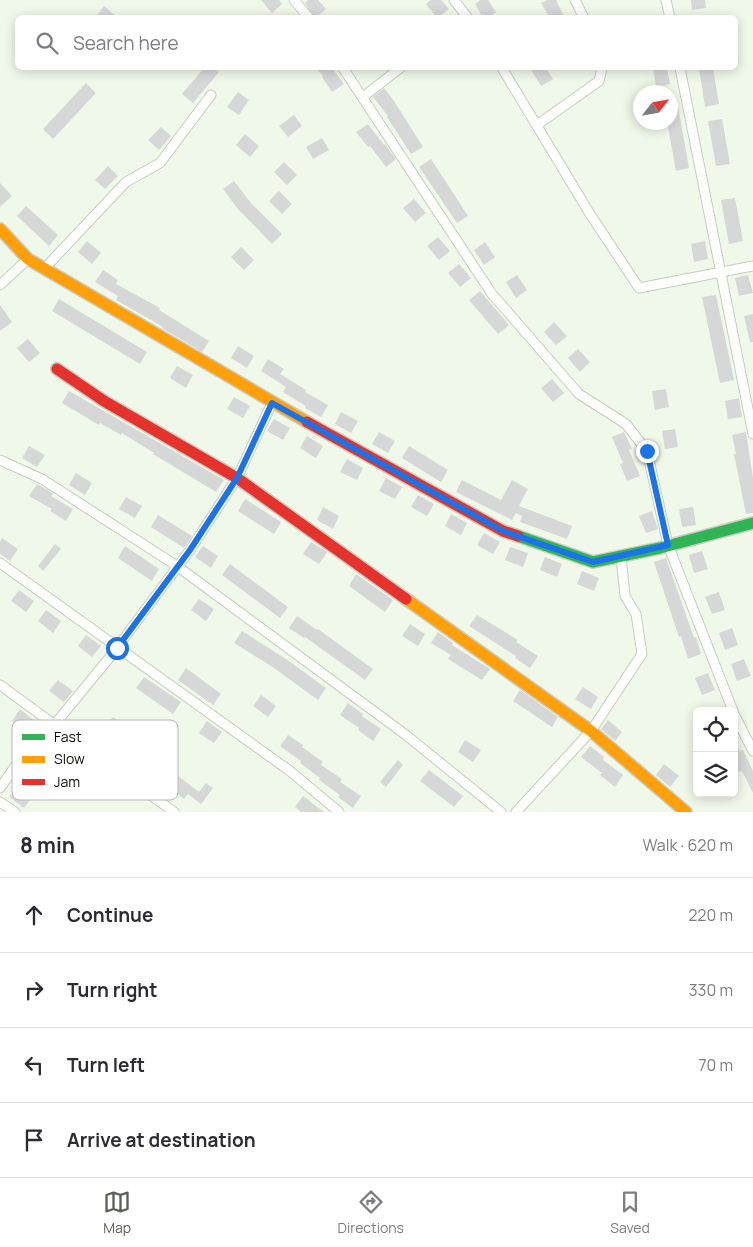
<!DOCTYPE html>
<meta charset="utf-8">
<style>
:root{--surface:#fff;--page:#f7f7f7;--text:#2b2b33;--muted:#7c7c81;--line:#e1e1e2;--accent:#5a6054}
body{margin:0;font-family:Manrope,sans-serif;background:var(--page);color:var(--text)}
.controls{position:absolute;right:15px;bottom:15px;display:grid;overflow:hidden;border-radius:8px;box-shadow:0 2px 12px #0003}
.controls button{width:45px;height:45px;display:grid;place-items:center;padding:0;border:0;border-bottom:1px solid var(--line);background:var(--surface);color:var(--text);font:25px sans-serif}
.compass{position:absolute;left:633px;top:85px;width:45px;height:45px;border-radius:50%;background:var(--surface);box-shadow:0 2px 12px #0003;rotate:59deg}
.stop{position:absolute;width:15px;height:15px;margin:-11px;border:4px solid #1a73e8;border-radius:50%;background:#fff}
.stop.end{background:#1a73e8;border-color:#fff;box-shadow:0 1px 5px #0008}
.list{margin:0;padding:0;list-style:none}
h2{display:flex;justify-content:space-between;align-items:center;height:65px;margin:0;padding:0 20px;font-size:21px}
h2 small{font-size:16px;font-weight:400;color:var(--muted)}
.list li{display:grid;grid-template-columns:32px 1fr auto;gap:15px;align-items:center;box-sizing:border-box;height:75px;padding:0 20px;border-top:1px solid var(--line)}
.list b{display:block;font-size:19px;white-space:nowrap}
.list em{font-size:16px;font-style:normal;color:var(--muted)}
.icon{flex:none;width:28px;height:28px;fill:none;stroke:currentColor;stroke-width:2;stroke-linecap:round;stroke-linejoin:round}
.map{position:relative;flex:none;width:753px;height:812px;overflow:hidden}
.search{position:absolute;background:var(--surface);box-shadow:0 2px 12px #0003;left:15px;right:15px;top:15px;height:55px;display:flex;align-items:center;gap:12px;box-sizing:border-box;padding:0 18px;border-radius:8px;color:var(--muted);font-size:19px}
.sheet{height:365px;background:var(--surface)}
nav{display:flex;justify-content:space-around;align-items:center;box-sizing:border-box;height:70px;border-top:1px solid var(--line);background:var(--surface);font-size:14px;color:var(--muted)}
nav a{display:grid;justify-items:center;gap:2px}
nav .on{color:var(--accent)}
.map>svg:first-child{display:block}
.building{fill:#d6d8d7}
.lines{fill:none;stroke-linecap:round;stroke-linejoin:round}
.street-casing{stroke:#c6cdc0;stroke-width:11}
.fast-casing{stroke:#c6cdc0;stroke-width:14}
.slow-casing{stroke:#c6cdc0;stroke-width:14}
.jam-casing{stroke:#c6cdc0;stroke-width:14}
.street{stroke:#fdfefc;stroke-width:9}
.fast{stroke:#30b455;stroke-width:11}
.slow{stroke:#ff9f0a;stroke-width:11}
.jam{stroke:#e5322d;stroke-width:11}
.route{stroke:#1a73e8;stroke-width:6}
.key{fill:#fff;stroke:#b5b7b4;stroke-width:1}
.key-label{font-size:14px;fill:#090e04}
</style>
<div class="map">
<svg width="753" height="812" viewBox="0 0 753 812">
<rect width="100%" height="100%" fill="#f0f8e9"/>
<path class="building" d="M261 0H279L282 4 272 13Z
M308 0H318L326 9 315 18 305 3Z
M431 0H441L449 9 437 18 426 4Z
M481 0H488L496 12 488 18H483L475 4Z
M547 0H556L565 18H550L541 3Z
M691 0H705L706 8 692 10Z
M104 6 118 18H95Z
M204 68H213L219 72 193 103 182 94Z
M316 68H332L344 84 332 92 322 77 323 76Z
M536 68H546L553 79 541 86 531 70Z
M653 68H667L670 84 656 87Z
M699 68H713L719 104 705 107Z
M86 83 96 93 53 139 43 129Z
M384 88 394 101 423 147 411 154 387 117 388 116 373 97Z
M238 92 249 100 239 115 227 107Z
M678 106 689 168 676 171 667 122H670V108Z
M294 115 302 126 288 137 279 126Z
M722 119 730 164 716 166 708 121Z
M368 124 384 145 385 144 396 159 386 167 370 146 368 147 356 132Z
M161 127 171 136 159 150 148 140Z
M245 134 259 146 250 157 236 145Z
M322 138 329 150 313 159 306 147Z
M431 159 468 216 457 223 419 167Z
M284 162 297 175 287 185 274 172Z
M108 166 118 176 105 189 95 180Z
M234 181 251 203 282 234 272 244 237 208 223 189Z
M0 183 12 196 0 207Z
M279 191 292 204 282 214 269 201Z
M735 198 743 241 729 244 721 200Z
M414 199 426 213 415 222 403 208Z
M26 206 58 235 49 246 17 216Z
M438 237 450 251 439 260 427 246Z
M87 241 101 253 92 264 78 252Z
M705 241 708 259 694 262 691 244Z
M485 242 495 257 484 265 474 250Z
M241 247 254 260 244 270 231 257Z
M459 264 471 278 460 287 448 273Z
M103 270 118 280 116 284 160 308 159 310 209 341 202 352 162 328 163 327 116 300 118 296 95 282Z
M517 275 527 290 516 298 506 282Z
M748 275 753 293 739 296 735 278Z
M480 291 509 325 498 334 469 300Z
M716 295 734 380 720 383 702 297Z
M59 299 147 352 140 364 52 311Z
M0 305 12 322 0 331Z
M753 314V342H750L744 316Z
M554 322 567 336 556 345 544 332Z
M28 339 40 353 29 362 17 348Z
M238 346 254 356 247 368 231 358Z
M578 349 590 362 580 372 568 358Z
M268 359 284 369 280 374 306 390 305 392 328 405 321 417 305 408 306 406 283 392 286 387 261 371Z
M177 366 193 375 186 388 170 378Z
M552 379 564 393 553 402 541 388Z
M666 389 669 407 655 410 652 391Z
M69 391 224 480 216 492 153 454 154 453 122 433 121 435 100 423 99 425 62 403Z
M234 397 250 406 243 418 227 409Z
M739 398 742 417 728 419 725 401Z
M341 412 358 421 351 433 335 424Z
M274 419 290 428 283 440 267 431Z
M675 429 678 447 665 449 662 431Z
M379 432 395 441 388 453 372 444Z
M624 432 632 449 629 450 640 476 627 481 620 464 623 463 612 437Z
M746 432 753 478V513L746 514 734 454H736L732 435Z
M307 436 323 446 316 458 300 448Z
M29 446 45 455 37 467 22 458Z
M409 446 448 470 441 482 402 458Z
M347 459 363 468 357 480 340 472Z
M76 473 92 483 85 495 69 485Z
M386 478 402 487 395 499 379 491Z
M462 480 501 500 512 480 528 489 519 506 572 526 567 539 520 522 522 516 516 513 512 520 456 492Z
M37 484 53 493 51 496 73 509 66 521 50 511 52 509 29 496Z
M418 495 434 504 427 516 411 507Z
M126 497 142 506 135 518 119 509Z
M245 499 281 522 274 534 238 511Z
M323 507 339 516 333 529 317 520Z
M693 507 696 525 682 527 679 509Z
M652 511 658 529 646 533 639 516Z
M451 514 467 523 461 535 445 526Z
M158 515 192 536 184 548 151 527Z
M484 533 500 542 493 554 477 545Z
M2 538 18 549 10 561 0 554V542Z
M311 542 327 552 319 564 303 554Z
M55 544 61 549 43 571 38 566Z
M125 546 159 569 152 581 118 558Z
M203 546 218 556 211 568 195 557Z
M510 547 528 553 523 567 505 560Z
M702 551 708 569 694 573 689 555Z
M545 557 562 564 557 577 540 570Z
M666 558 694 638 696 637 701 654 688 659 681 636 679 637 654 562Z
M230 564 288 607 280 618 222 575Z
M582 571 599 578 594 591 577 584Z
M356 574 393 600 385 612 349 586Z
M19 590 34 601 26 612 11 601Z
M719 592 725 610 712 614 705 597Z
M199 599 214 609 206 621 191 610Z
M46 610 61 621 53 633 38 621Z
M477 615 518 640 516 642 538 656 530 668 515 658 516 656 469 626Z
M297 616 317 630 318 629 373 669 365 680 305 637 304 638 289 628Z
M410 624 425 634 418 646 402 636Z
M732 628 738 645 725 650 719 633Z
M242 631 286 659 326 688 318 700 271 666 234 643Z
M438 632 453 643 452 645 490 669 482 680 448 659 451 655 431 643Z
M86 635 101 646 92 657 78 646Z
M744 659 751 676 737 681 731 664Z
M186 668 221 694 213 705 178 680Z
M708 673 715 690 702 695 695 678Z
M144 677 181 702 173 714 136 688Z
M58 680 73 691 64 702 49 691Z
M583 687 598 697 591 709 575 699Z
M520 690 558 717 552 727 513 701Z
M261 695 276 706 268 717 253 706Z
M348 703 363 714 362 716 381 729 373 741 358 730 359 728 340 715Z
M20 709 35 721 27 732 12 721Z
M113 717 119 721 101 743 96 739Z
M608 720 622 732 615 741 601 729Z
M207 721 222 732 214 743 199 733Z
M288 735 303 745 302 747 323 762 321 765 342 779 340 782 361 796 353 808 338 797 340 795 319 780 320 778 300 763 301 761 280 746Z
M465 740 481 750 473 762 458 752Z
M734 740 740 751 743 750 753 771V793L742 771 738 772 734 764Z
M590 746 604 757 603 760 623 775 615 787 600 775 602 773 581 757Z
M398 760 403 765 386 787 380 782Z
M151 761 176 779 178 776 199 792 206 783 213 788 201 804 188 794 184 799 160 781 158 784 143 773Z
M664 764 679 776 670 787 656 775Z
M429 770 463 796 454 807 420 781Z
M18 786 32 797 24 808 9 797Z
M303 796 324 812H301L295 807Z"/>
<g class="lines">
<defs>
<path id="street" d="M294 0 309 18
M454 0 468 18
M575 0 584 18
M666 0 670 18
M343 68 492 294 579 394 626 424 647 451 668 545 733 711
M502 68 590 214 639 288 753 266
M680 68 753 434
M363 97 400 68
M537 125 599 81 602 68
M44 269 126 182 160 163 211 95
M0 285 28 259
M0 460 42 479 177 566 406 735 501 812
M0 563 290 771 339 812
M0 685 174 812
M734 714 753 751
M0 788 37 735 55 724 110 657 190 550 237 478 272 403
M0 802 15 812
M516 812 591 731 642 654 636 614 625 596 621 556"/>
<path id="fast" d="M518 536 593 562 660 548 753 523"/>
<path id="slow" d="M0 229 28 259 307 422
M406 599 591 731 686 812"/>
<path id="jam" d="M57 369 104 401 237 478 406 599
M307 422 503 531 518 536"/>
</defs>
<use href="#street" class="street-casing"/>
<use href="#fast" class="fast-casing"/>
<use href="#slow" class="slow-casing"/>
<use href="#jam" class="jam-casing"/>
<use href="#street" class="street"/>
<use href="#fast" class="fast"/>
<use href="#slow" class="slow"/>
<use href="#jam" class="jam"/>
</g>
<g class="lines">
<path class="route" d="M117 648 190 550 237 478 272 403 503 531 593 562 668 545 647 451"/>
</g>
<rect x="12" y="720" width="166" height="80" rx="8" class="key"/>
<rect x="22" y="734" width="23" height="6" fill="#30b455"/>
<rect x="22" y="756" width="23" height="7" fill="#ff9f0a"/>
<rect x="22" y="779" width="23" height="6" fill="#e5322d"/>
<g class="key-label">
<text x="54" y="742">Fast</text>
<text x="54" y="764">Slow</text>
<text x="54" y="787">Jam</text>
</g>
</svg>
<div class="controls">
<button><svg class="icon" aria-label="locate" viewBox="0 0 24 24"><circle cx="12" cy="12" r="6"/><path d="M12 2v4M12 18v4M2 12h4M18 12h4"/></svg></button>
<button><svg class="icon" aria-label="layers" viewBox="0 0 24 24"><path d="M12 4l9 5-9 5-9-5zM3 14l9 5 9-5"/></svg></button>
</div>
<svg class="compass" viewBox="-18 -18 36 36"><path d="M0-13l5 13h-10z" fill="#e53935"/><path d="M0 13l5-13h-10z" fill="#7c7c81"/></svg>
<div class="stop" style="left:117px;top:648px"></div>
<div class="stop end" style="left:647px;top:451px"></div>
<div class="search"><svg class="icon" aria-label="search" viewBox="0 0 24 24"><circle cx="10" cy="10" r="6"/><path d="M15 15l6 6"/></svg>Search here</div>
</div>
<section class="sheet">
<h2>8 min<small>Walk · 620 m</small></h2>
<ul class="list">
<li><svg class="icon" aria-label="ahead" viewBox="0 0 24 24"><path d="M12 20V5M6 11l6-6 6 6"/></svg><div><b>Continue</b></div><em>220 m</em></li>
<li><svg class="icon" aria-label="right" viewBox="0 0 24 24"><path d="M7 20v-9h11M14 6l5 5-5 5"/></svg><div><b>Turn right</b></div><em>330 m</em></li>
<li><svg class="icon" aria-label="left" viewBox="0 0 24 24"><path d="M17 20v-9H6M10 6l-5 5 5 5"/></svg><div><b>Turn left</b></div><em>70 m</em></li>
<li><svg class="icon" aria-label="arrive" viewBox="0 0 24 24"><path d="M6 21V4h12l-3 4 3 4H6"/></svg><div><b>Arrive at destination</b></div></li>
</ul>
</section>
<nav>
<a class="on"><svg class="icon" aria-label="map" viewBox="0 0 24 24"><path d="M3 6l6-2 6 2 6-2v14l-6 2-6-2-6 2zM9 4v14M15 6v14"/></svg>Map</a>
<a><svg class="icon" aria-label="directions" viewBox="0 0 24 24"><path d="M12 3l9 9-9 9-9-9zM9 14v-3h6M13 9l2 2-2 2"/></svg>Directions</a>
<a><svg class="icon" aria-label="saved" viewBox="0 0 24 24"><path d="M7 4h10v16l-5-4-5 4z"/></svg>Saved</a>
</nav>
